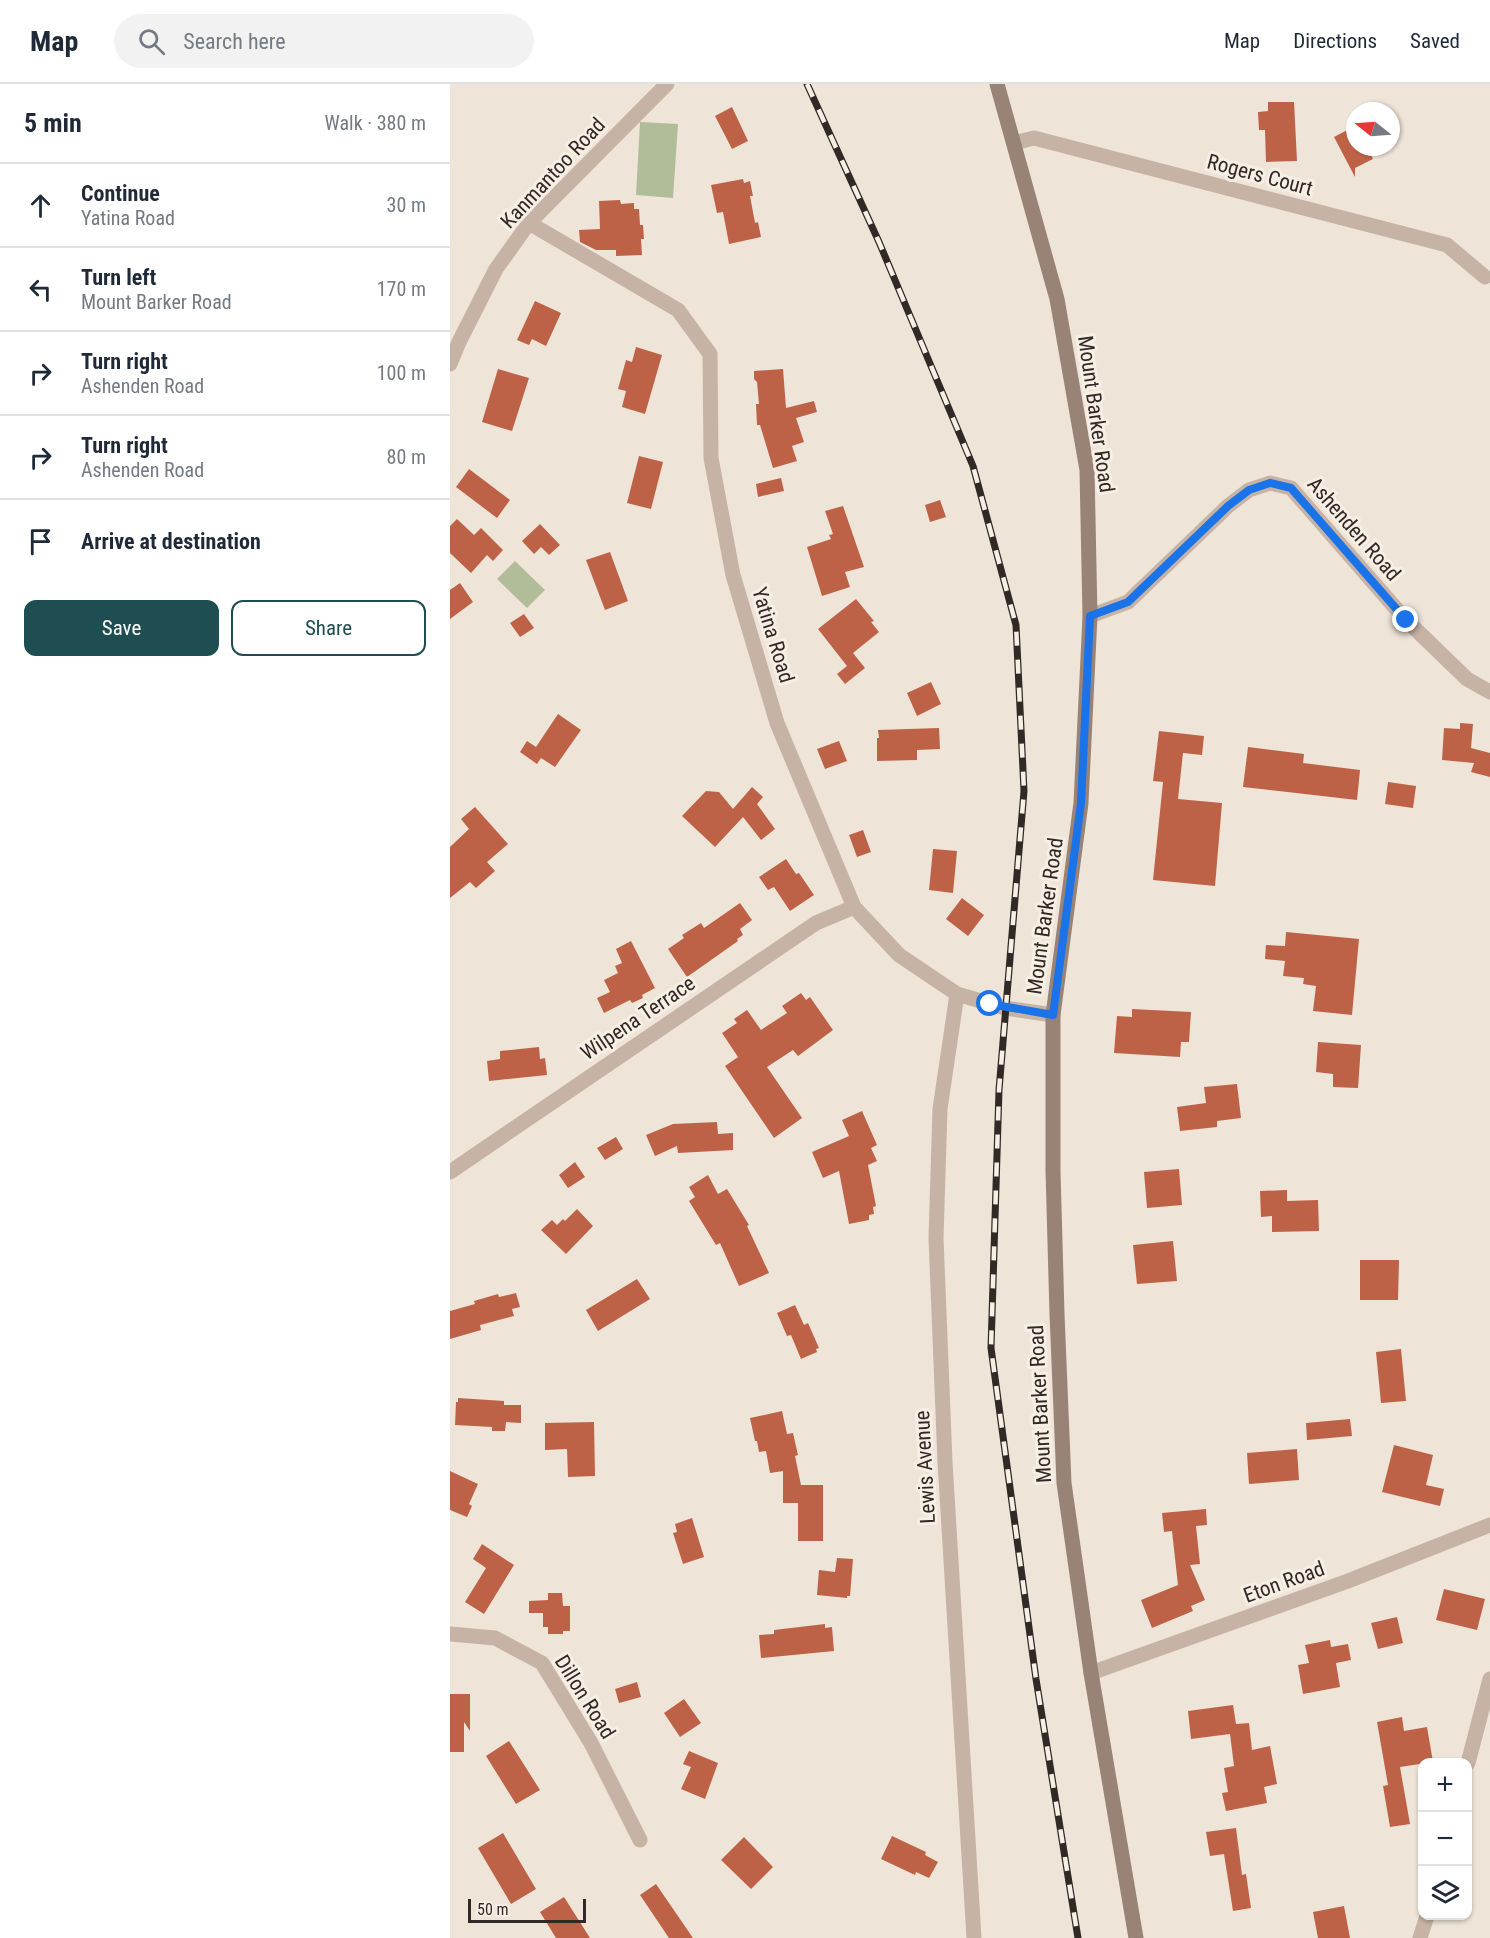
<!DOCTYPE html>
<meta charset="utf-8">
<style>
:root{--surface:#fff;--page:#f2f2f3;--text:#1f2937;--muted:#747a83;--line:#e0e1e3;--accent:#1e4e51}
body{margin:0;font-family:"Roboto Condensed",sans-serif;background:var(--page);color:var(--text)}
.controls{position:absolute;right:18px;bottom:18px;display:grid;overflow:hidden;border-radius:12px;box-shadow:0 2px 4px #0004}
.controls button{width:54px;height:54px;display:grid;place-items:center;padding:0;border:0;border-bottom:2px solid var(--line);background:var(--surface);color:var(--text);font:30px sans-serif}
.compass{position:absolute;left:896px;top:18px;width:54px;height:54px;border-radius:50%;background:var(--surface);box-shadow:0 2px 4px #0004;rotate:287deg}
.scale{position:absolute;left:18px;bottom:15px;width:118px;box-sizing:border-box;padding-left:6px;border:3px solid #322926;border-top:0;font-size:16px;line-height:21px;white-space:nowrap;color:#322926;-webkit-text-stroke:4px #f7eee4;paint-order:stroke}
.stop{position:absolute;width:18px;height:18px;margin:-14px;border:4px solid #1a73e8;border-radius:50%;background:#fff}
.stop.end{background:#1a73e8;border-color:#fff;box-shadow:0 2px 6px #0008}
.list{margin:0;padding:0;list-style:none}
h2{display:flex;justify-content:space-between;align-items:center;height:78px;margin:0;padding:0 24px;font-size:26px}
h2 small{font-size:20px;font-weight:400;color:var(--muted)}
.list li{display:grid;grid-template-columns:39px 1fr auto;gap:18px;align-items:center;box-sizing:border-box;height:84px;padding:0 24px;border-top:2px solid var(--line)}
.list b{display:block;font-size:22px;white-space:nowrap}
.list p{margin:0;font-size:20px;white-space:nowrap;color:var(--muted)}
.list em{font-size:20px;font-style:normal;color:var(--muted)}
.actions{display:flex;gap:12px;padding:18px 24px}
.actions a{flex:1;padding:14px 0;border:2px solid var(--accent);border-radius:12px;text-align:center;font-size:21px;color:var(--accent)}
.actions .main{background:var(--accent);color:#fff}
.icon{flex:none;width:33px;height:33px;fill:none;stroke:currentColor;stroke-width:2;stroke-linecap:round;stroke-linejoin:round}
.map{position:relative;flex:none;width:1040px;height:1854px;overflow:hidden}
header{display:flex;align-items:center;gap:36px;box-sizing:border-box;height:84px;padding:0 30px;background:var(--surface);border-bottom:2px solid var(--line)}
header strong{font-size:28px}
nav{display:flex;gap:33px;margin-inline-start:auto;font-size:21px}
.search{width:420px;height:54px;background:var(--page);display:flex;align-items:center;gap:15px;box-sizing:border-box;padding:0 21px;border-radius:33px;color:var(--muted);font-size:22px}
main{display:flex}
aside{flex:1;background:var(--surface)}
.map>svg:first-child{display:block}
.green{fill:#b1bd99}
.building{fill:#be6247}
.lines{fill:none;stroke-linecap:round;stroke-linejoin:round}
.street{stroke:#c6b3a5;stroke-width:15}
.secondary{stroke:#998377;stroke-width:15}
.rail-casing{stroke:#322926;stroke-width:7}
.rail{stroke:#f7eee4;stroke-width:4.5;stroke-dasharray:14;stroke-linecap:butt}
.route{stroke:#1a73e8;stroke-width:8}
.labels{text-anchor:middle;stroke-width:6;stroke-linejoin:round;paint-order:stroke}
.street-label{font-size:21px;fill:#322926;stroke:#f7eee4}
</style>
<header>
<strong>Map</strong>
<div class="search"><svg class="icon" aria-label="search" viewBox="0 0 24 24"><circle cx="10" cy="10" r="6"/><path d="M15 15l6 6"/></svg>Search here</div>
<nav><a>Map</a><a>Directions</a><a>Saved</a></nav>
</header>
<main>
<aside>
<h2>5 min<small>Walk · 380 m</small></h2>
<ul class="list">
<li><svg class="icon" aria-label="ahead" viewBox="0 0 24 24"><path d="M12 20V5M6 11l6-6 6 6"/></svg><div><b>Continue</b><p>Yatina Road</p></div><em>30 m</em></li>
<li><svg class="icon" aria-label="left" viewBox="0 0 24 24"><path d="M17 20v-9H6M10 6l-5 5 5 5"/></svg><div><b>Turn left</b><p>Mount Barker Road</p></div><em>170 m</em></li>
<li><svg class="icon" aria-label="right" viewBox="0 0 24 24"><path d="M7 20v-9h11M14 6l5 5-5 5"/></svg><div><b>Turn right</b><p>Ashenden Road</p></div><em>100 m</em></li>
<li><svg class="icon" aria-label="right" viewBox="0 0 24 24"><path d="M7 20v-9h11M14 6l5 5-5 5"/></svg><div><b>Turn right</b><p>Ashenden Road</p></div><em>80 m</em></li>
<li><svg class="icon" aria-label="arrive" viewBox="0 0 24 24"><path d="M6 21V4h12l-3 4 3 4H6"/></svg><div><b>Arrive at destination</b></div></li>
</ul>
<div class="actions"><a class="main">Save</a><a>Share</a></div>
</aside>
<div class="map">
<svg width="1040" height="1854" viewBox="0 0 1040 1854">
<rect width="100%" height="100%" fill="#efe4d8"/>
<path class="green" d="M190 38 228 40 223 114 186 111Z
M65 477 95 506 77 524 47 495Z"/>
<path class="building" d="M818 18H844L847 77 816 78 815 46H809L808 28 818 27Z
M282 23 298 57 282 65 265 32Z
M905 42V63H917L923 75 905 84V93L884 53Z
M293 95 294 99 300 97 303 112H300L305 139 308 138 311 153 279 160 273 128 267 129 261 101Z
M170 116 171 120 184 119V125H189L190 141H193L194 155H191L192 171 166 172V166H146L130 158 129 146 150 145 149 117Z
M85 217 111 229 96 262 82 255 79 261 67 256Z
M186 263 212 271 195 330 172 323 176 307 168 305 176 276 182 278Z
M48 285 79 294 62 347 32 338Z
M333 285 336 324 364 317 367 328 346 334 354 358 342 362 347 377 323 384 310 341H307L306 320H309L307 298 304 295V287Z
M189 372 213 378 201 425 177 419Z
M19 385 60 416 47 434 6 403Z
M331 394 334 407 308 413 306 400Z
M490 416 496 433 480 438 475 421Z
M393 422 414 483 395 488 400 503 372 512 357 463 381 455 379 451 383 450 375 427Z
M7 435 24 451 31 444 53 466 43 477 37 471 21 489 0 469V442Z
M90 440 110 461 99 471 91 463 84 470 72 457Z
M160 468 178 517 155 526 136 476Z
M10 499 23 518 0 535V506Z
M406 515 424 537 421 538 429 548 403 569 415 584 395 600 387 590 397 582 368 545Z
M74 530 84 544 70 553 60 539Z
M481 598 491 620 467 632 457 609Z
M108 630 131 646 105 683 91 674 87 680 70 668 77 657 86 663Z
M1010 639 1023 640 1021 664 1040 669V693L1021 688 1024 679 992 676 994 644 1010 645Z
M489 644 490 665 467 666V676L427 677V654H429L428 646Z
M709 647 754 652 752 671 733 669 728 715 772 719 765 802 703 796 713 698 703 697Z
M389 657 397 677 375 685 367 665Z
M798 663 854 670 853 679 910 686 907 716 793 703Z
M938 698 966 702 963 724 935 720Z
M302 703 313 713 307 720 325 745 311 756 293 733 265 763 232 732 256 707 269 708 283 725Z
M25 723 58 760 37 778 45 787 26 804 20 798 0 814V763L19 745 11 735Z
M413 746 421 768 407 773 399 751Z
M483 765 507 767 503 809 479 806Z
M336 775 346 790 349 789 364 811 340 827 324 803 318 806 309 793Z
M512 814 534 831 518 852 496 835Z
M290 819 302 836 290 845 293 851 287 855 288 857 237 893 218 865 234 854 232 851 251 839 254 844Z
M836 848 909 855 902 931 863 927 866 902 853 900 854 894 833 892 835 877 815 875 816 861 835 862Z
M181 857 205 904 192 911 193 914 182 919 180 916 154 929 147 914 160 908 154 896 168 889 165 882 172 879 166 865Z
M351 909 356 916 360 913 383 946 348 972 343 966 317 983 352 1034 324 1054 275 982 288 973 272 949 287 939 284 935 297 926 311 946 337 929 332 922Z
M682 925 741 928 739 958H731L730 973 664 969 667 932 682 933Z
M868 958 911 961 908 1004 883 1003V990L866 988Z
M89 963 90 975 95 974 97 991 39 997 37 977 50 975V967Z
M787 1000 791 1034 767 1037V1043L730 1047 727 1023 756 1019 754 1003Z
M412 1027 427 1061 421 1064 427 1077 418 1081 426 1122 423 1123 424 1130 419 1131V1136L399 1140 389 1087 373 1094 362 1068 399 1052 392 1036Z
M267 1038 268 1050 283 1049V1066L228 1069 227 1062 205 1072 196 1051 223 1040Z
M166 1053 173 1065 155 1076 147 1064Z
M125 1078 135 1093 118 1104 109 1091Z
M729 1085 732 1121 697 1124 694 1088Z
M258 1091 268 1110 277 1105 299 1141 297 1142 319 1189 289 1202 270 1159 266 1161 239 1117 245 1113 239 1103Z
M837 1106V1117L868 1116 869 1147 822 1148V1132L811 1133 810 1107Z
M127 1125 143 1142 116 1170 91 1146 102 1136 107 1141 113 1135 115 1137Z
M723 1157 727 1197 687 1200 683 1161Z
M910 1176H949L948 1216H910Z
M187 1195 200 1215 148 1247 136 1226Z
M66 1209 70 1223 62 1225 64 1232 30 1241 31 1246 0 1255V1227L25 1220 24 1217 48 1210 49 1213Z
M345 1221 354 1241 358 1239 369 1264 366 1265 367 1268 351 1275 341 1251 337 1252 327 1229Z
M951 1265 956 1317 931 1319 926 1268Z
M8 1314 54 1317V1321H71V1339L56 1338 55 1347H42V1343L5 1341 6 1318H8Z
M332 1327 337 1350 343 1349 348 1371 345 1372 351 1401H373V1457H348V1419H333V1387L320 1389 316 1367 309 1368 307 1357H305L300 1334Z
M900 1335 902 1352 857 1356 856 1339Z
M144 1338 145 1392 118 1393 117 1365 95 1366V1339Z
M944 1361 983 1371 976 1401 994 1405 990 1422 932 1408Z
M847 1365 849 1396 799 1400 797 1369Z
M0 1387 28 1400 19 1420 22 1422 17 1433 0 1426Z
M756 1425 757 1441 746 1442 750 1480 740 1481 755 1516 741 1522 743 1527 702 1544 691 1516 728 1501 722 1447 714 1448 712 1429Z
M242 1434 254 1473 233 1480 223 1449 227 1448 225 1440Z
M32 1460 64 1481 34 1530 15 1518 36 1484 23 1475Z
M387 1474 403 1475 400 1512H397V1514L367 1511 369 1486 385 1488Z
M994 1505 1035 1515 1027 1546 986 1536Z
M98 1509H112L113 1522H120V1547H113V1550H98V1543H93V1529H79V1517L98 1516Z
M947 1533 953 1559 928 1565 921 1539Z
M375 1540V1544L382 1543 384 1567 311 1574 309 1551 324 1550V1546Z
M880 1556 881 1563 898 1560 901 1576 886 1579 890 1603 853 1610 848 1581 859 1579 855 1561Z
M187 1598 191 1613 169 1619 165 1605Z
M0 1610H20V1647L14 1638V1668H0Z
M234 1615 251 1639 230 1653 214 1629Z
M783 1621 786 1640 799 1639 802 1666 820 1662 827 1700 814 1703 817 1719 776 1727 772 1709 778 1708 774 1684 784 1682 780 1650 741 1655 738 1627Z
M952 1633 954 1647 977 1643 983 1678 950 1683 960 1740 940 1743 933 1702 938 1701 927 1638Z
M59 1657 90 1706 66 1720 36 1672Z
M239 1667 268 1679 255 1715 231 1705 241 1683 233 1680Z
M786 1744 792 1791 796 1790 801 1824 783 1827 774 1770 760 1772 756 1748Z
M53 1749 86 1805 61 1820 28 1764Z
M442 1752 476 1768 475 1771 488 1778 479 1794 466 1788 465 1791 431 1775Z
M294 1753 323 1783 301 1805 271 1776Z
M206 1800 243 1854H219L190 1811Z
M114 1813 140 1854H106L90 1828Z
M894 1822 900 1854H868L863 1828Z"/>
<g class="lines">
<path class="street" d="M564 59 584 54 997 161 1035 193
M79 139 228 226 260 270 261 374 283 491 327 639 404 823 449 871 507 910 555 924 603 931
M0 280 9 258 46 185 79 139 217 0
M640 532 678 518 778 422 799 406 820 399 841 404 956 536 1017 595 1040 608
M507 910 490 1025 486 1154 495 1378 524 1854
M0 1088 366 839 404 823
M0 1550 45 1554 92 1579 141 1659 190 1756
M641 1589 898 1497 1040 1441
M1018 1679 1040 1595
M970 1854 977 1832"/>
<path class="secondary" d="M547 0 607 215 637 386 640 532 631 719 603 931V1087L607 1230 614 1399 641 1589 686 1854"/>
<defs>
<path id="rail" d="M357 0 429 158 523 382 566 541 574 707 549 1006 541 1264 586 1595 628 1854"/>
</defs>
<use href="#rail" class="rail-casing"/>
<use href="#rail" class="rail"/>
</g>
<g class="lines">
<path class="route" d="M540 920 603 931 631 719 640 532 678 518 778 422 799 406 820 399 841 404 956 536"/>
</g>
<g class="labels">
<g class="street-label">
<text transform="translate(103 89) rotate(-47)" y="7">Kanmantoo Road</text>
<text transform="translate(810 91) rotate(15)" y="7">Rogers Court</text>
<text transform="translate(646 330) rotate(82)" y="7">Mount Barker Road</text>
<text transform="translate(904 445) rotate(49)" y="7">Ashenden Road</text>
<text transform="translate(323 551) rotate(73)" y="7">Yatina Road</text>
<text transform="translate(595 832) rotate(-82)" y="7">Mount Barker Road</text>
<text transform="translate(188 934) rotate(-34)" y="7">Wilpena Terrace</text>
<text transform="translate(590 1320) rotate(-93)" y="7">Mount Barker Road</text>
<text transform="translate(475 1383) rotate(-93)" y="7">Lewis Avenue</text>
<text transform="translate(834 1498) rotate(-20)" y="7">Eton Road</text>
<text transform="translate(135 1613) rotate(58)" y="7">Dillon Road</text>
</g>
</g>
</svg>
<div class="controls">
<button>+</button>
<button>−</button>
<button><svg class="icon" aria-label="layers" viewBox="0 0 24 24"><path d="M12 4l9 5-9 5-9-5zM3 14l9 5 9-5"/></svg></button>
</div>
<svg class="compass" viewBox="-18 -18 36 36"><path d="M0-13l5 13h-10z" fill="#e53935"/><path d="M0 13l5-13h-10z" fill="#747a83"/></svg>
<div class="scale">50 m</div>
<div class="stop" style="left:540px;top:920px"></div>
<div class="stop end" style="left:956px;top:536px"></div>
</div>
</main>
